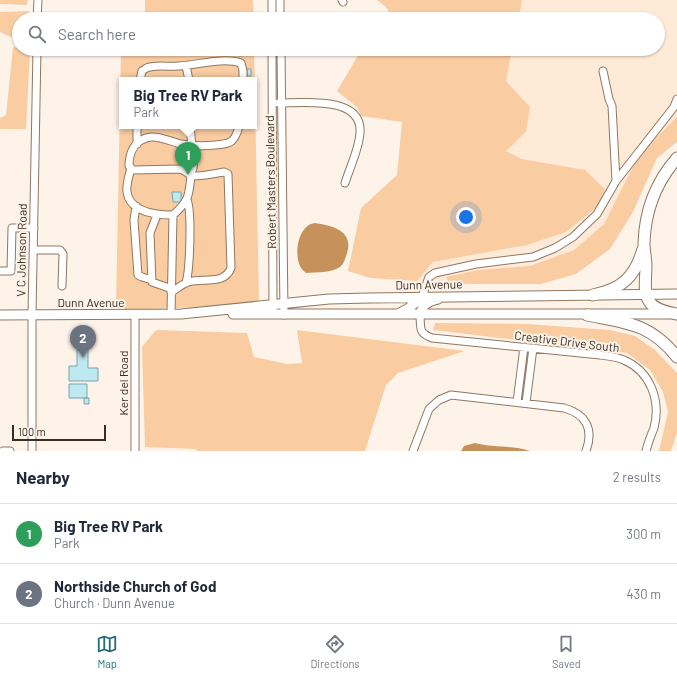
<!DOCTYPE html>
<meta charset="utf-8">
<style>
:root{--surface:#fff;--page:#f6f6f7;--text:#1f2937;--muted:#747a83;--line:#e0e1e3;--accent:#256e79}
body{margin:0;font-family:Barlow,sans-serif;background:var(--page);color:var(--text)}
.scale{position:absolute;left:12px;bottom:10px;width:94px;box-sizing:border-box;padding-left:4px;border:2px solid #382e24;border-top:0;font-size:11px;line-height:14px;white-space:nowrap;color:#382e24;-webkit-text-stroke:3px #fef3e9;paint-order:stroke}
.you{position:absolute;left:466px;top:217px;width:14px;height:14px;margin:-10px;border:3px solid #fff;border-radius:50%;background:#1a73e8;box-shadow:0 0 0 6px #1a73e833}
.badge{display:grid;place-items:center;width:26px;height:26px;border-radius:50%;background:var(--accent);color:#fff;font-size:13px;font-weight:700}
.pin{position:absolute;translate:-50% -33px;filter:drop-shadow(0 1px 2px #0008)}
.pin::after{content:'';position:absolute;top:21px;width:14px;height:12px;background:inherit;clip-path:polygon(0 0,100% 0,50% 100%)}
.popup{position:absolute;left:119px;top:77px;width:138px;height:52px;box-sizing:border-box;display:grid;place-content:center;border-radius:0px;background:var(--surface);filter:drop-shadow(0 1px 3px #0005);font-size:13px;white-space:nowrap;color:var(--muted)}
.popup b{font-size:15px;color:var(--text)}
.popup::after{content:'';position:absolute;left:50%;top:100%;margin-left:-8px;border:8px solid transparent;border-top-color:var(--surface)}
.list{margin:0;padding:0;list-style:none}
h2{display:flex;justify-content:space-between;align-items:center;height:52px;margin:0;padding:0 16px;font-size:17px}
h2 small{font-size:13px;font-weight:400;color:var(--muted)}
.list li{display:grid;grid-template-columns:26px 1fr auto;gap:12px;align-items:center;box-sizing:border-box;height:60px;padding:0 16px;border-top:1px solid var(--line)}
.list b{display:block;font-size:15px;white-space:nowrap}
.list p{margin:0;font-size:13px;white-space:nowrap;color:var(--muted)}
.list em{font-size:13px;font-style:normal;color:var(--muted)}
.icon{flex:none;width:22px;height:22px;fill:none;stroke:currentColor;stroke-width:2;stroke-linecap:round;stroke-linejoin:round}
.map{position:relative;flex:none;width:677px;height:451px;overflow:hidden}
.search{position:absolute;background:var(--surface);box-shadow:0 1px 3px #0004;left:12px;right:12px;top:12px;height:44px;display:flex;align-items:center;gap:10px;box-sizing:border-box;padding:0 14px;border-radius:22px;color:var(--muted);font-size:15px}
.sheet{height:172px;background:var(--surface)}
nav{display:flex;justify-content:space-around;align-items:center;box-sizing:border-box;height:56px;border-top:1px solid var(--line);background:var(--surface);font-size:11px;color:var(--muted)}
nav a{display:grid;justify-items:center;gap:2px}
nav .on{color:var(--accent)}
.map>svg:first-child{display:block}
.built{fill:#ffead7}
.green{fill:#f9cca2;fill-rule:evenodd}
.water{fill:#c7915c}
.building{fill:#bee9f0;stroke:#7aa3aa}
.lines{fill:none;stroke-linecap:round;stroke-linejoin:round}
.minor-casing{stroke:#907760;stroke-width:9}
.major-casing{stroke:#907760;stroke-width:11}
.highway-casing{stroke:#907760;stroke-width:13}
.minor{stroke:#fff;stroke-width:7}
.major{stroke:#fff;stroke-width:9}
.highway{stroke:#fff;stroke-width:11}
.labels{text-anchor:middle;stroke-width:4;stroke-linejoin:round;paint-order:stroke}
.street-label{font-size:12px;fill:#382e24;stroke:#fef3e9}
</style>
<div class="map">
<svg width="677" height="451" viewBox="0 0 677 451">
<rect width="100%" height="100%" fill="#fef3e9"/>
<path class="built" d="M522 0H677V117L639 155 604 224 574 250 530 266 478 270 447 277 450 284 417 281 433 262 527 245 566 232 585 170 522 159 506 150 526 132 506 81 512 49H658V19H519Z"/>
<path class="green" d="M0 0H28L27 5 0 4Z
M145 0H253L254 19H145Z
M377 0H522L519 19H392L386 7Z
M29 11V19H19V38H13L0 32V12Z
M13 47 30 51 26 129H0V118L6 115Z
M121 49H254L259 300 256 302C210 307 163 309 116 310ZM122 80H254V126H122Z
M365 49H512L506 81 530 107 526 132 506 151 522 159 585 170 605 189 603 202 566 232 527 245 433 262 417 281 370 278 348 271 361 208 397 175 402 122 361 116 357 107 337 91 359 54Z
M677 117V142L657 158 633 212 610 249 576 274 541 284H450L446 277 478 270 530 266 574 250 604 224 639 155Z
M435 323 527 324 610 330 635 336 655 350 677 373V433L671 451H659L668 412 663 392 650 370 627 353 433 330Z
M156 330 247 333 254 357 287 364 302 363 297 330 465 351 398 373 386 385 365 451H197L196 449 145 447 142 347Z"/>
<path class="water" d="M315 223C332 226 354 230 347 253 345 259 344 264 340 267 331 273 317 272 306 273 304 271 301 269 300 266 294 253 298 225 315 223Z
M475 443C493 448 513 445 530 451H461L464 446Z"/>
<path class="building" d="M239 49H248L249 55 239 56Z
M247 69H251V76H247Z
M172 192H181V202H173Z
M77 350H88V368H98V381H69V366H77Z
M69 384H87V398H69Z
M84 398H89V404H84Z"/>
<g class="lines">
<defs>
<path id="minor" d="M272 0V19
M280 0V19
M342 0 343 2
M37 19 38 0
M272 49 273 309
M281 49 284 315
M186 66 189 80
M603 71 609 99 612 106 616 181
M140 80 142 71C145 69 147 67 150 67 160 65 169 67 179 66 198 65 223 57 241 63L243 71V80
M278 103C302 103 363 95 360 133 359 149 350 167 345 183
M190 126 192 146
M137 144V126
M131 168C129 176 126 184 127 192 130 213 157 215 173 215 189 201 189 196 191 175
M190 175 193 168 195 146
M136 206 134 220 138 275 142 277 152 280
M157 215 150 233 152 282 172 289
M34 250H60L63 254 62 286
M0 271H11L12 228H34
M186 283C190 269 192 211 187 200
M171 292C177 289 182 284 188 282 202 277 224 286 231 268L228 174 224 172C216 173 198 178 191 175 187 174 185 170 180 169L133 170 129 166C129 152 135 139 151 137 160 136 172 142 181 144 193 146 204 146 215 145 231 144 235 142 239 126
M422 297 429 277 435 273 476 264 533 257 555 248 573 237 597 214 616 181 674 107 677 99
M171 314 173 215
M135 315V451
M420 315C421 328 418 333 432 338L600 355C608 356 617 357 624 360 651 372 661 401 654 428 651 435 648 443 646 451
M517 402 524 347
M526 403 533 348
M3 451H10
M32 451V315L37 49
M413 451 429 409 439 400 451 395 564 408C586 414 594 429 586 451"/>
<path id="major" d="M233 314H668
M398 314 409 308 422 297
M0 315 181 314 329 299 369 298 677 294
M420 315C422 305 428 301 438 299"/>
<path id="highway" d="M593 295C622 289 635 277 643 249
M676 314C667 312 654 310 649 301 643 292 646 277 646 267 646 259 644 251 644 243 645 210 656 182 677 158
M587 315C627 323 650 323 677 357"/>
</defs>
<use href="#minor" class="minor-casing"/>
<use href="#major" class="major-casing"/>
<use href="#highway" class="highway-casing"/>
<use href="#minor" class="minor"/>
<use href="#major" class="major"/>
<use href="#highway" class="highway"/>
</g>
<g class="labels">
<g class="street-label">
<text transform="translate(271 182) rotate(-91)" y="4">Robert Masters Boulevard</text>
<text transform="translate(22 250) rotate(-89)" y="4">V C Johnson Road</text>
<text transform="translate(429 285) rotate(-1)" y="4">Dunn Avenue</text>
<text x="91" y="307">Dunn Avenue</text>
<text transform="translate(567 342) rotate(7)" y="4">Creative Drive South</text>
<text transform="translate(124 383) rotate(-90)" y="4">Ker del Road</text>
</g>
</g>
</svg>
<div class="scale">100 m</div>
<div class="you"></div>
<div class="pin badge" style="left:188px;top:175px;background:#2e9e5b">1</div>
<div class="popup"><b>Big Tree RV Park</b>Park</div>
<div class="pin badge" style="left:83px;top:358px;background:#6b7280">2</div>
<div class="search"><svg class="icon" aria-label="search" viewBox="0 0 24 24"><circle cx="10" cy="10" r="6"/><path d="M15 15l6 6"/></svg>Search here</div>
</div>
<section class="sheet">
<h2>Nearby<small>2 results</small></h2>
<ul class="list">
<li><span class="badge" style="background:#2e9e5b">1</span><div><b>Big Tree RV Park</b><p>Park</p></div><em>300 m</em></li>
<li><span class="badge" style="background:#6b7280">2</span><div><b>Northside Church of God</b><p>Church · Dunn Avenue</p></div><em>430 m</em></li>
</ul>
</section>
<nav>
<a class="on"><svg class="icon" aria-label="map" viewBox="0 0 24 24"><path d="M3 6l6-2 6 2 6-2v14l-6 2-6-2-6 2zM9 4v14M15 6v14"/></svg>Map</a>
<a><svg class="icon" aria-label="directions" viewBox="0 0 24 24"><path d="M12 3l9 9-9 9-9-9zM9 14v-3h6M13 9l2 2-2 2"/></svg>Directions</a>
<a><svg class="icon" aria-label="saved" viewBox="0 0 24 24"><path d="M7 4h10v16l-5-4-5 4z"/></svg>Saved</a>
</nav>
